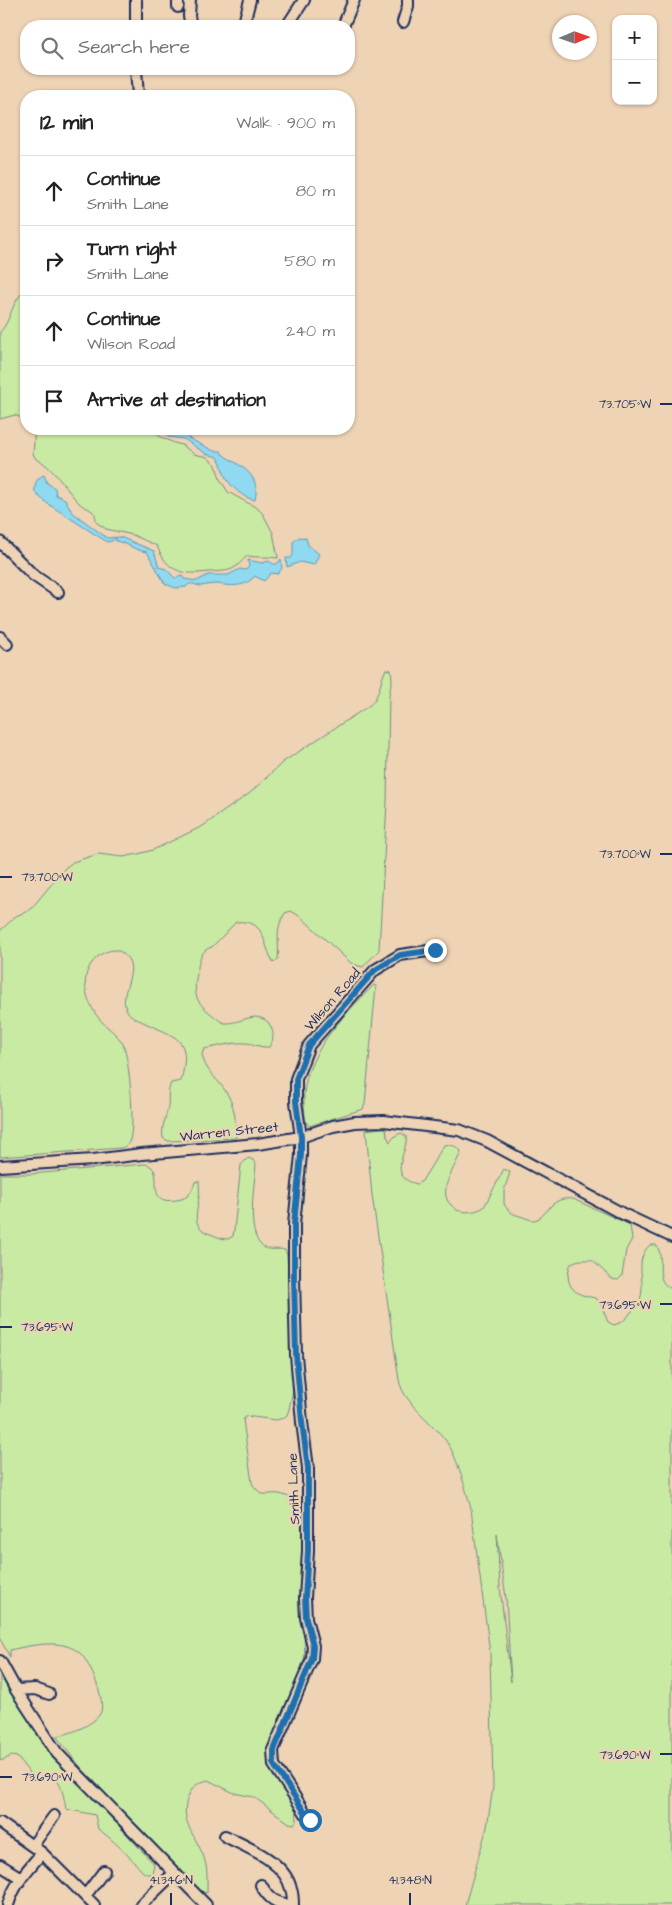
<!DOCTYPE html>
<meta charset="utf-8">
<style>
:root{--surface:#fff;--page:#f2f2f2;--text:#222;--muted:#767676;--line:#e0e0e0}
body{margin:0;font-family:"Architects Daughter",sans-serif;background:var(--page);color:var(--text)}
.controls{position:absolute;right:15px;top:15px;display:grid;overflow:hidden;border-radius:10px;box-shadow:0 1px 4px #0004}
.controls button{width:45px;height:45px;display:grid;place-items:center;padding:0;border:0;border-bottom:1px solid var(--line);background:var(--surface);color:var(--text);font:25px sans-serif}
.compass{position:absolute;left:552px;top:15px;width:45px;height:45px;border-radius:50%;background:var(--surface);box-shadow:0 1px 4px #0004;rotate:88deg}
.stop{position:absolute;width:15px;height:15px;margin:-11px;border:4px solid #1f6fb2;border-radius:50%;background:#fff}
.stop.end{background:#1f6fb2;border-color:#fff;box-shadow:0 1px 5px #0008}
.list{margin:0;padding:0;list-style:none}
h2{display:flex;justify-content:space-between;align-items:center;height:65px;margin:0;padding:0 20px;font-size:21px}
h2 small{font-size:16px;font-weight:400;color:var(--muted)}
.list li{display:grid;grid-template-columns:32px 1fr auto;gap:15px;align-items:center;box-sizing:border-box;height:70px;padding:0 20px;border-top:1px solid var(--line)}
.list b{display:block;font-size:19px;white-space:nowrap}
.list p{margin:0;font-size:16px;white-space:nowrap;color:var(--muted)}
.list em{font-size:16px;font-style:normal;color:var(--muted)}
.icon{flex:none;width:28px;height:28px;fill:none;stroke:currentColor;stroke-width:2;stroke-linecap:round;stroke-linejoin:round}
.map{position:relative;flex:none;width:672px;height:1905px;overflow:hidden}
.search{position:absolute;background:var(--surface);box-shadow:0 1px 4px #0004;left:20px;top:20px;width:335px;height:55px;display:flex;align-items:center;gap:12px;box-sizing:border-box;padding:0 18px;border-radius:20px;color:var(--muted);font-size:19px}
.panel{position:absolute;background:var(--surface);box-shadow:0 1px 4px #0004;left:20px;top:90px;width:335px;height:345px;border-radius:20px}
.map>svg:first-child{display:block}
.green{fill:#c9eaa2;stroke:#728c80;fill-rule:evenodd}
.water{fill:#8fdaf0;stroke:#6196b6}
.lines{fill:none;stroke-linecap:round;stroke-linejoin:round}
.minor-casing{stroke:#1b2f5e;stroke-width:14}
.minor{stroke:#efd3b5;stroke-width:10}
.route{stroke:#1f6fb2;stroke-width:6}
.ticks{fill:none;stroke:#1b2f5e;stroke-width:2}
.labels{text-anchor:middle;stroke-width:4.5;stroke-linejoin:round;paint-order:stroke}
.street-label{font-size:14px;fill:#1b2f5e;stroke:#efd3b5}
.ticks-label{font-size:12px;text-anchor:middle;fill:#1b2f5e;stroke:#efd3b5;stroke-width:4.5;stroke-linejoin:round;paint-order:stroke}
</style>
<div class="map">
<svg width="672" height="1905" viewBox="0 0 672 1905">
<rect width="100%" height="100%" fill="#efd3b5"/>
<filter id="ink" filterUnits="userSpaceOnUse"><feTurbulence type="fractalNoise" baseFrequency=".02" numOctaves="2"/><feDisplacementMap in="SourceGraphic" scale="10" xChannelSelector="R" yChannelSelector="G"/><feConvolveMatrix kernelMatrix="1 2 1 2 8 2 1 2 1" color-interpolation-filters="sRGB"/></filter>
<g filter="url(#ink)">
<path class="green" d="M26 290V420L15 415 0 419V332C11 322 11 300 26 290Z
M35 429H154L159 436 174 443 182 445 194 454 207 457 216 465 220 479 228 492 257 508 263 514 273 533 278 558C267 556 258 558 247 556 242 561 238 566 232 569 225 572 216 571 209 572 183 575 168 573 157 546L133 535 106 529 96 522C96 518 96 514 92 511 89 508 83 507 79 503 68 492 50 463 36 459L33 454Z
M386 669 391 670 392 680 389 695 387 802 379 950 363 967 352 964 301 917 291 911 285 913C274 931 280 940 278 959L274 963C261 943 267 919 236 922L212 947C203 949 199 958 198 967 193 995 193 1000 215 1017 219 1020 223 1024 228 1023 244 1022 254 1011 268 1022 274 1030 275 1039 269 1047 260 1048 254 1043 245 1043 232 1042 217 1047 204 1049L202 1054C205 1071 215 1076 224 1089 235 1104 236 1120 236 1138L168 1141 163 1138C161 1127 166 1118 168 1107 169 1098 167 1092 171 1083L181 1081C192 1037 177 1038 143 1022 135 1018 129 1016 126 1008 118 991 144 967 121 952 115 948 106 951 100 955 78 971 84 997 97 1016 104 1026 117 1033 123 1044 129 1056 136 1130 129 1142 128 1146 124 1147 121 1148L0 1157V931L16 916 30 910 65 868 73 862 98 854 123 857 138 854 153 850 203 826 250 793 283 762 370 705C380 696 380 681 386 669Z
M374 985 376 986 365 1104 363 1109 309 1126C304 1120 305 1112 304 1104 301 1057 343 1016 374 985Z
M386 1127 387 1136 390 1142 395 1136 401 1133 406 1136C409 1151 385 1177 417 1184L422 1181 444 1145C452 1144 456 1146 461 1151 456 1167 436 1191 451 1205 454 1208 457 1211 461 1211 469 1213 478 1211 484 1207L504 1169 510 1172 504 1191V1204C508 1211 512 1214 520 1216 523 1217 528 1219 532 1220 547 1221 548 1195 573 1199L630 1225 632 1239 626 1250 622 1276 618 1280 612 1279 592 1260C586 1260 577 1259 572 1263 569 1266 569 1270 568 1274 568 1292 581 1296 596 1298L600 1303 608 1322 614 1325C624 1322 626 1319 632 1311 634 1308 638 1305 639 1302 648 1283 632 1261 650 1245H656C667 1259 651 1280 672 1289V1905H465L487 1827 493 1787 490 1653 471 1509C467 1493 457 1457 448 1444 435 1423 404 1405 399 1380L372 1195 366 1130ZM497 1534 506 1598 511 1682 500 1587Z
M248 1158 253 1160 256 1164C255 1183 245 1234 263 1247 268 1251 279 1248 285 1250L287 1255 294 1386 289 1409 287 1415 283 1418 276 1420 246 1416 243 1420 252 1483C254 1487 258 1492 263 1494 268 1495 274 1493 279 1494 289 1496 301 1502 304 1512 304 1523 304 1535 304 1546 303 1565 299 1584 300 1603 300 1622 307 1640 304 1660 298 1698 265 1728 270 1768 271 1778 285 1786 291 1794 296 1801 296 1811 297 1820L294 1824 289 1823 254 1797 234 1793 208 1780C197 1783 191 1787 187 1800 180 1823 197 1837 204 1858 208 1869 207 1881 207 1893 193 1890 182 1874 172 1864 130 1824 91 1782 56 1736 68 1735 93 1725 100 1714 107 1701 90 1664 81 1654 77 1650 72 1648 67 1646 50 1641 27 1646 10 1650V1657L0 1639V1174H31L145 1164C169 1169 140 1206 177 1200 189 1198 191 1193 195 1182L199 1181C199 1186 200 1192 199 1197 197 1214 190 1228 213 1235 218 1237 222 1239 228 1239L233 1236 234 1230 241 1165Z
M0 1675 49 1753 97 1802 154 1864 152 1874H147L143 1872C130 1857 114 1840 98 1829L95 1815 66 1809C64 1799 62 1777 48 1775 44 1774 37 1776 32 1776L17 1757 12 1756 0 1761Z"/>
<path class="water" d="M162 429C171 429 183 430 188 438L214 451H221L222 454C241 467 261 473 255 500 244 499 229 485 225 476 222 469 222 464 218 457L206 454 184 439 168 437Z
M44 475 47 483 55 488 56 495 65 499 72 512 107 538 120 537 154 551 159 567 166 569 175 578 182 576 184 579 197 581 208 575H228L240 569 246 570 249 566 248 560 262 563 269 561 273 564H277L281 559 282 568 278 574 271 573 264 581 255 576C244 588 232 586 217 584 212 584 206 585 201 586 197 586 194 583 189 584L186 587 176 588 165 584 147 552C136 551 127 543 116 541V538L112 541 107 542 48 504 35 493C34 485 36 478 44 475Z
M299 537 306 538 308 545 319 554 314 565 300 562 287 567 286 558H291L293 555V542Z"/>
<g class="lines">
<defs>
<path id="minor" d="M178 0V7
M190 0 189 16 191 26
M403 22 408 6V0
M136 26V0
M245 26V19L250 0
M287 26 304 0
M343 26 354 0
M136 69 138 96
M0 542 33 575 58 592
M0 637 7 644
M0 1166 93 1160 142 1154 258 1144 301 1137 333 1126 355 1122 384 1121 459 1130 487 1141 621 1213 672 1237
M0 1661 16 1690 57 1753 206 1905
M16 1690 35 1689 49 1694
M310 1820 274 1765 273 1750 312 1659 313 1646 306 1618 305 1598 308 1551V1468L302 1422 296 1355 294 1279V1224L301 1155V1137L296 1102V1079L309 1045 375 970 400 955 435 950
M0 1823 42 1853 94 1905
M225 1836C248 1848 285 1861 291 1889 293 1894 293 1900 293 1905
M33 1845 54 1816
M0 1865 21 1878
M261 1885C269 1899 275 1903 291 1905
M85 1896 104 1871
M8 1905C14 1884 28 1869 42 1853
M141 1905 174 1873"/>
</defs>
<use href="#minor" class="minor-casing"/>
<use href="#minor" class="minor"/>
</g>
</g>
<g class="lines" filter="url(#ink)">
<path class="route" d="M310 1820 274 1765V1750L312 1659 313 1646 306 1618 305 1598 308 1551V1468L302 1422 296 1355 294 1279V1224L301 1155V1137L296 1102V1079L309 1045 375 970 400 955 435 950"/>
</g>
<path class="ticks" d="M660 404H672M660 854H672M0 877H12M660 1304H672M0 1327H12M660 1754H672M0 1777H12M171 1893V1905M410 1893V1905"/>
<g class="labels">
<g class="street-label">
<text transform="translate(332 999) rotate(-49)" y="5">Wilson Road</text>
<text transform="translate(229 1131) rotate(-6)" y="5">Warren Street</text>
<text transform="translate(293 1489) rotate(-92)" y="5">Smith Lane</text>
</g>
</g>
<g class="ticks-label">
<text x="625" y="408">73.705°W</text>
<text x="625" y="858">73.700°W</text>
<text x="47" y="881">73.700°W</text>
<text x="625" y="1309">73.695°W</text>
<text x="47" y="1331">73.695°W</text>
<text x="625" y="1759">73.690°W</text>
<text x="47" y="1781">73.690°W</text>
<text x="171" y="1884">41.346°N</text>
<text x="410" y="1884">41.348°N</text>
</g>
</svg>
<div class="controls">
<button>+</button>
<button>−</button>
</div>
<svg class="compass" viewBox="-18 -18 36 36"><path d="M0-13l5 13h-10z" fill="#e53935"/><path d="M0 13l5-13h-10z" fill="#767676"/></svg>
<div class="stop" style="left:310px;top:1820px"></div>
<div class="stop end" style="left:435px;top:950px"></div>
<div class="search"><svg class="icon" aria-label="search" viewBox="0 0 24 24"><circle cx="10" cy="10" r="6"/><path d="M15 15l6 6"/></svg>Search here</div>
<section class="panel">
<h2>12 min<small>Walk · 900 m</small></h2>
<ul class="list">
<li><svg class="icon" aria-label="ahead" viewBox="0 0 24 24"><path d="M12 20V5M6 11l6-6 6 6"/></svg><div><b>Continue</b><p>Smith Lane</p></div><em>80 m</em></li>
<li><svg class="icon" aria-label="right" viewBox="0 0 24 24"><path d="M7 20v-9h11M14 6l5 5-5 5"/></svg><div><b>Turn right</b><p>Smith Lane</p></div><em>580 m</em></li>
<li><svg class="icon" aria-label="ahead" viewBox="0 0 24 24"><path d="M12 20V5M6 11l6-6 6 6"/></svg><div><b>Continue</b><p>Wilson Road</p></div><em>240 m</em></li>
<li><svg class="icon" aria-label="arrive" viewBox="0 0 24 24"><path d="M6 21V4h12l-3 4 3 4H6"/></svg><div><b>Arrive at destination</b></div></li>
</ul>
</section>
</div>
